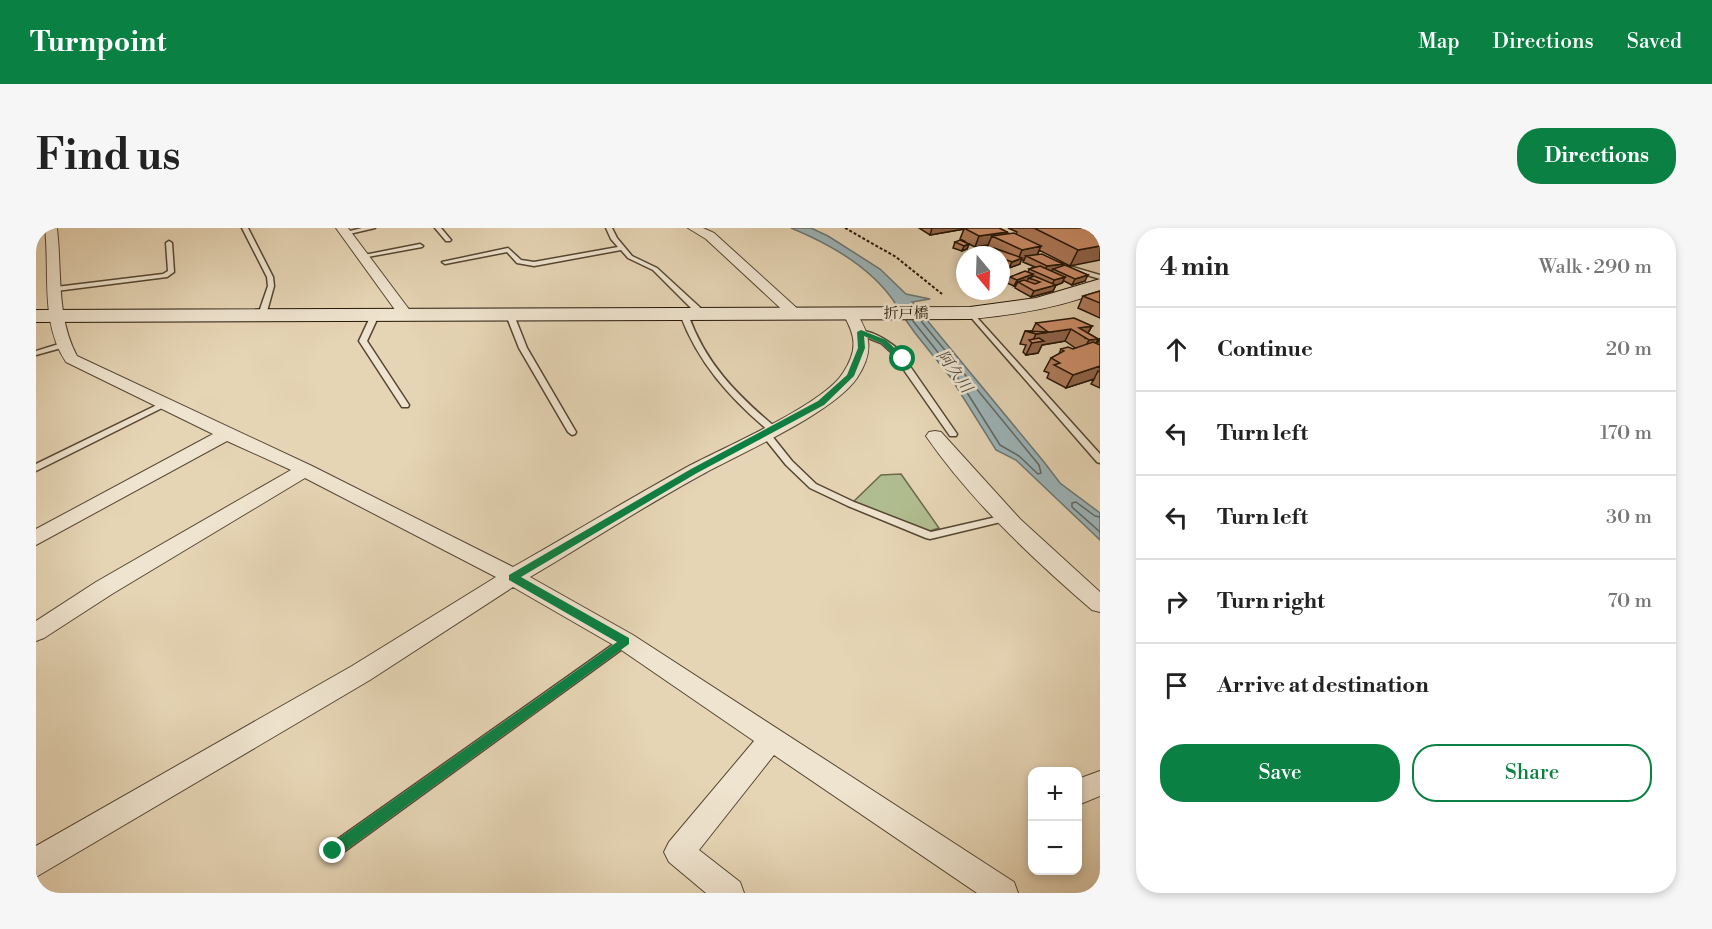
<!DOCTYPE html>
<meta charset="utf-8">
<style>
:root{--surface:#fff;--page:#f6f6f6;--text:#222;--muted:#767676;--line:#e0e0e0;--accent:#0b8043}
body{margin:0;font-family:"Libre Bodoni","Noto Serif JP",serif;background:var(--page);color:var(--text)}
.controls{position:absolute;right:18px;bottom:18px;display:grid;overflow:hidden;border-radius:12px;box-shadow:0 3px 9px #0003}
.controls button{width:54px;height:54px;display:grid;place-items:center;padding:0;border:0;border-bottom:2px solid var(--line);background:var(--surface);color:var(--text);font:30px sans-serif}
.compass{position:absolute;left:920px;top:18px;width:54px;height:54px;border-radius:50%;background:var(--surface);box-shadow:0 3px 9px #0003;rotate:161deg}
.stop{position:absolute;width:18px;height:18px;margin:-14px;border:4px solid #0b8043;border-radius:50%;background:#fff}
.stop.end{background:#0b8043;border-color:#fff;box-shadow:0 2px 6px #0008}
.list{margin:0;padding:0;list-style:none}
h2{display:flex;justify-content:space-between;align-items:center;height:78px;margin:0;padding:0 24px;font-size:26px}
h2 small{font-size:20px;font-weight:400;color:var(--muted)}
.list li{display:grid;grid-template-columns:39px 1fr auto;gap:18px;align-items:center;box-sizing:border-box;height:84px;padding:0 24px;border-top:2px solid var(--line)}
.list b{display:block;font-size:22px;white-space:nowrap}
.list em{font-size:20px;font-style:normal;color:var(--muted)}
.actions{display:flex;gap:12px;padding:18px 24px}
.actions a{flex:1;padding:14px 0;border:2px solid var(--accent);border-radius:24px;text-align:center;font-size:21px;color:var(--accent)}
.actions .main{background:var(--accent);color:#fff}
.icon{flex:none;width:33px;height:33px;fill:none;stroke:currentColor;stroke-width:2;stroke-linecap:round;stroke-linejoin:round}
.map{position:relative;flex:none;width:1064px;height:665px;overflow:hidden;border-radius:24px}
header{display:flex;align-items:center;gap:36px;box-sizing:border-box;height:84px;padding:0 30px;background:var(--accent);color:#fff}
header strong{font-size:28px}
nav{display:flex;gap:33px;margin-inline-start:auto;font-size:21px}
.intro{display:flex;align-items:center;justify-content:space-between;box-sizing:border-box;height:144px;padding:0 36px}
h1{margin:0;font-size:42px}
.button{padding:15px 27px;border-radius:24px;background:var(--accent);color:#fff;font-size:21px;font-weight:700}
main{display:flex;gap:36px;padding:0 36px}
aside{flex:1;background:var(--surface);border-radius:24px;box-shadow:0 3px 9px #0003}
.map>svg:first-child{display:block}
.green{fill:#b1be91;stroke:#6b6a4c;stroke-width:1.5}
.water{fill:#9cb5ba;stroke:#6c7673;stroke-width:1.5}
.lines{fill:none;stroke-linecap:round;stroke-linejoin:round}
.shore{stroke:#606661;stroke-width:1.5}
.lane-casing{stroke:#554633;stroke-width:3}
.street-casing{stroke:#554633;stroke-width:2}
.secondary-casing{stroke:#251708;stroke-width:2}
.path{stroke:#251708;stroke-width:2;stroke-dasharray:3 2;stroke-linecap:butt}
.lane{fill:#efe4cf;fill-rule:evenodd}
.street{fill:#efe4cf;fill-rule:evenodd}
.secondary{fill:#efe4cf;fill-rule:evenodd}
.wall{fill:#b27e5f;stroke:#251708;stroke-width:1.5}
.shaded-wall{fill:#91664d;stroke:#251708;stroke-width:1.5}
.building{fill:#cf926e;stroke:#251708;stroke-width:1.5}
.route{fill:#0b8043}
.labels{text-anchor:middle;stroke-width:5;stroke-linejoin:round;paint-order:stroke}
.far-street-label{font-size:15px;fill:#251708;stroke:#efe4cf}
.far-water-label{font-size:16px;font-style:italic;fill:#4f4e46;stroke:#efe4cf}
</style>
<header>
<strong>Turnpoint</strong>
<nav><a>Map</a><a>Directions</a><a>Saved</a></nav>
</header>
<div class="intro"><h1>Find us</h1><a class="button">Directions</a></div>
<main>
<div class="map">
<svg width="1064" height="665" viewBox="0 0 1064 665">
<rect width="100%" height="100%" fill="#e6d5b5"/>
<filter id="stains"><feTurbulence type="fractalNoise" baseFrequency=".00333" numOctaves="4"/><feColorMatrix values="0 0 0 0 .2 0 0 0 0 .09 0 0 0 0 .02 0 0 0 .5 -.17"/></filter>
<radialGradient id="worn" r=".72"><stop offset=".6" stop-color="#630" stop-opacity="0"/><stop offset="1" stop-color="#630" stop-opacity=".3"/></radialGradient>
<path class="green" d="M865 246 903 300 888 305 815 276 845 247Z"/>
<path class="water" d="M755 0H775L792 8 844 41 870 66 894 71 876 74 1008 234 1024 255 1064 285V312L980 232 960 222 915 150 879 105 862 81 847 79 861 78C838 41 794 16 755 0Z"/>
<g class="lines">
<path class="shore" d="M877 93 920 147 964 217 983 228 1002 246 1005 245 1003 237 885 93
M1064 289 1059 288 1040 274 1036 275V279L1064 304"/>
<defs>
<path id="lane" d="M206 0H212L237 49 238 58 230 87 226 89 222 87 232 58 231 49Z
M326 0H339L309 7 306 5Z
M399 0H405L415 12 414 13H410Z
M570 0H576L581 10 596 28 621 40 670 85V89H664L617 42 592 30 585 22 498 38 481 35 471 24 409 36 406 34 472 20 485 32 498 34 582 19 575 11Z
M133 13 136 15 138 44 131 49 20 63 17 61 20 59 127 46 132 43 130 15Z
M384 16 387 18 386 19 326 30 323 28Z
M1033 38 1064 47V51L1031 41V39Z
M932 84H936L1064 226V235L1061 234 932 86Z
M336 85 343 87 331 113 373 177 372 179H366L323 113Z
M471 85 478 87 491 120 540 204 539 206 536 207 532 204 483 120 470 87Z
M646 85 652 86C669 135 700 166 739 199V203H733C694 170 662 135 644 86Z
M822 102C837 103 851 112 862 121L921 206 920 208H914L856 125 845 115 822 106Z
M26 115H29V119L0 127V123Z
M127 174H133L134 176 0 243V236Z
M729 202 732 203 756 233 780 256 818 274 895 304 969 287 974 290 969 293 894 311 890 310 812 278 774 260 750 237 726 207 725 205Z
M589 408 593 410 595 413 593 416 302 628 297 630 292 628 290 623 292 618Z"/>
<path id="street" d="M9 0H21C26 43 20 89 41 128L276 238 477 339C535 306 593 271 651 239 688 219 787 177 807 145 822 122 820 108 807 86L814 82 819 83C835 107 838 124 821 150 797 185 707 224 667 246 608 278 552 315 494 349L597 407 978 654 982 665H941L738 527 663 622 704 654 708 665H670L633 634 628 624 633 614 718 513 581 419 477 359 334 452 0 649V618L316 438 460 349 269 250 76 366 8 410 0 413V393L60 354 255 242 191 213 0 317V301L177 206 30 134C4 95 14 44 9 0Z
M300 0H312L375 84 377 87 375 90H365Z
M652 0H667L678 5 764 83 766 86 764 89H754L670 11Z
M899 203 905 204 984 291 1064 364V384L1056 382C996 330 935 273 890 208L893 204Z
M1064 543V568L1042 577V551Z"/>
<path id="secondary" d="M1064 51V64C1022 80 978 87 934 91L0 94V82L934 79 1000 70Z"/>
</defs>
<use href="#lane" class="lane-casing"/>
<use href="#street" class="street-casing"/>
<use href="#secondary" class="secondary-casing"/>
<path class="path" d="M809 0 860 29 906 66"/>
<use href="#lane" class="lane"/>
<use href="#street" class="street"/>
<use href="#secondary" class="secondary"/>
</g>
<path class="wall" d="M883 0H963L971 4 970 6H980L981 4 972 0H1064L1034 38 1003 22 1002 26 1027 36 1026 38 1049 53 1036 57 1028 53 1026 55 1020 57 1017 63 995 69 979 60 980 57 978 58 971 55 974 49 992 45 993 41 999 39 987 34 988 32H985L984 36 973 40 965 37V27H948L949 24 955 21 951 19 952 17 939 19 933 16 931 21 926 23 917 20 919 14H930L924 11 928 1 894 7Z
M1064 63V90L1042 80 1047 68Z
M1000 95 1056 98 1052 105 1062 111 1060 115 1061 116 1064 110V160L1055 156 1058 151 1030 160 1011 150 1013 145 1008 143 1015 130 1023 126 1025 121H1037L1039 120 1029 113 1006 117 1002 125 990 127 987 124 990 117 984 116 989 103H996Z"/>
<path class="shaded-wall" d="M896 0H938H928V1L894 7Z
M971 4 967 13 956 8 952 17 939 19 943 8Z
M933 16 931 21 926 23 928 18Z
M1005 18 1000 29 990 28 988 32H985L984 36 973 40 976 34 982 32 986 22Z
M1064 18V32L1034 38 1042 22Z
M1027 36 1024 41H1017L1016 43 1008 44 1011 38Z
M997 46 995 51 993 50 991 53 982 54 980 57 978 58 981 52Z
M1052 47 1049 53 1036 57 1039 51Z
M1029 49 1026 55 1020 57 1017 63 995 69 998 63 1016 58 1018 52Z
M1056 98 1049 110 1043 100Z
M1035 101 1029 113 1006 117 1002 125 990 127 1000 106Z
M1062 111 1056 123 1046 125 1053 112Z
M1064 138V144L1062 143 1058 151 1030 160 1037 147Z"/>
<path class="building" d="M928 0H963L971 4 943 8Z
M998 0H1064V18L1042 22Z
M978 5 1005 18 986 22 956 8Z
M924 12 933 16 928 18 919 14Z
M958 20 986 30 976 34 965 30V27H958L949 24Z
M1006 26 1027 36 1011 38 990 28Z
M1029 37 1052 47 1039 51 1017 41Z
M1004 38 1029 49 1018 52 993 41Z
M989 43 997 46 981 52 974 49Z
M998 48 1020 57 998 63 982 54 988 52 999 56 1004 54 993 50Z
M1064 63V75L1047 68Z
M1038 90 1056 98 1043 100 1062 111 1053 112 1035 101 1000 106 989 103 1012 104 1000 95Z
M1003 110 1008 113 996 115 993 112Z
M1057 114 1064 117V138L1037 147 1018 137 1024 135 1015 130 1028 123 1025 121 1032 119 1037 121Z"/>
<path class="route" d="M825 102 850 112 870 131 864 133 845 115 828 108 829 120 818 148 788 177 661 245 485 349 593 410V416L302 628 297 630 292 628 290 623 292 618 581 414 473 352V347L655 241 782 173 811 147 822 120 821 104Z"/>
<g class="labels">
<g class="far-street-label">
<text x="870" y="90">折戸橋</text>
</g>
<g class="far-water-label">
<text transform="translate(919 143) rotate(54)" y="6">阿久川</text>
</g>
</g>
<rect width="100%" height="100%" filter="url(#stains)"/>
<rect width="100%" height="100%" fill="url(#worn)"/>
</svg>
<div class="controls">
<button>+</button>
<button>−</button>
</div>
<svg class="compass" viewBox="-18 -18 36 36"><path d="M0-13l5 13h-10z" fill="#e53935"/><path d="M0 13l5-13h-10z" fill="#767676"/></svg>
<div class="stop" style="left:867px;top:131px"></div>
<div class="stop end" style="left:297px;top:623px"></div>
</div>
<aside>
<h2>4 min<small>Walk · 290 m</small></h2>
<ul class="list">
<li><svg class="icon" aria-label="ahead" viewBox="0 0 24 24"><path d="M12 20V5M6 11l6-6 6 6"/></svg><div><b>Continue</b></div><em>20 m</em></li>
<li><svg class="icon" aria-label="left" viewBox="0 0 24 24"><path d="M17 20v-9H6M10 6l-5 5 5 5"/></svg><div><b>Turn left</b></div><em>170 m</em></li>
<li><svg class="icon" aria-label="left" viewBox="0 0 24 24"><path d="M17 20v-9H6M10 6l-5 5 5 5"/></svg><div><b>Turn left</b></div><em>30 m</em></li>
<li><svg class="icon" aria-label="right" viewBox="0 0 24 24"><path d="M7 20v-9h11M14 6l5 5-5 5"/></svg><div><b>Turn right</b></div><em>70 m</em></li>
<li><svg class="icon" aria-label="arrive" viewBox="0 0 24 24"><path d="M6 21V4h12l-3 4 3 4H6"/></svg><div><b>Arrive at destination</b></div></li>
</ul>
<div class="actions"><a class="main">Save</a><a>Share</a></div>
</aside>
</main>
